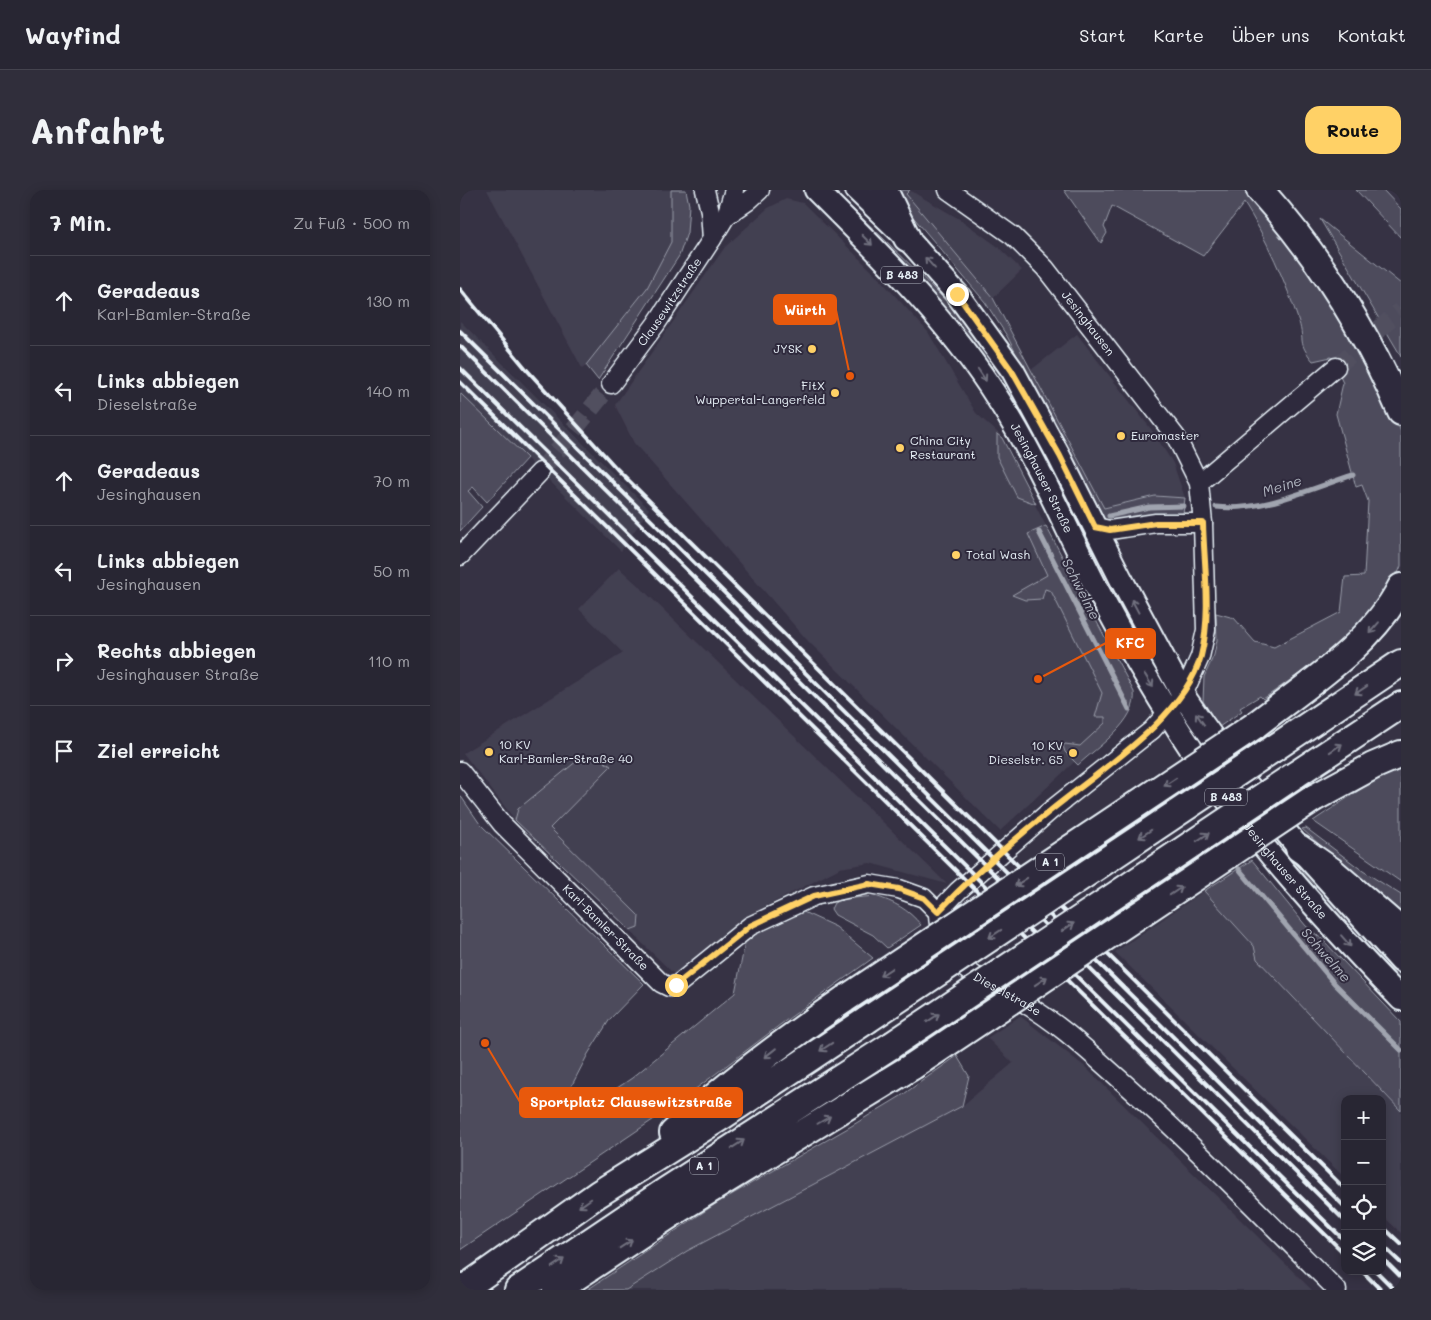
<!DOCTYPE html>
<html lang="de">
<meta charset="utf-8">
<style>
:root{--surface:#282633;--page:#302e3b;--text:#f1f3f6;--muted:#a5a5ac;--line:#44434e;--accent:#ffd166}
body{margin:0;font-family:Mali,sans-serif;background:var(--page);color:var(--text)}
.controls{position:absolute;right:15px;bottom:15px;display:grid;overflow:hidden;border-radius:10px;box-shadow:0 2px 12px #0003}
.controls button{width:45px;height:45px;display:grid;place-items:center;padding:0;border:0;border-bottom:1px solid var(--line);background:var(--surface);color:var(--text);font:25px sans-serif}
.stop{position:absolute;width:15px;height:15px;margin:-11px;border:4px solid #ffd166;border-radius:50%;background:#fff}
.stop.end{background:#ffd166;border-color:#fff;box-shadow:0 1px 5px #0008}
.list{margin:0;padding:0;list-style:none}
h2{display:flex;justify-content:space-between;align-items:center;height:65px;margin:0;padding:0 20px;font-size:21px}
h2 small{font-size:16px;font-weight:400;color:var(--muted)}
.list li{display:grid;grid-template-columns:32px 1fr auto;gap:15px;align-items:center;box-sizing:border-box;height:90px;padding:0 20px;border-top:1px solid var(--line)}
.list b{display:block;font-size:19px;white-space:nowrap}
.list p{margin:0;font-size:16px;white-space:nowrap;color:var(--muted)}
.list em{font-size:16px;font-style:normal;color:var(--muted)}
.icon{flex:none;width:28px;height:28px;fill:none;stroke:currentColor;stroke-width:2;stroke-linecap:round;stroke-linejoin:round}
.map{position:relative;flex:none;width:941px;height:1100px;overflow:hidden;border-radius:15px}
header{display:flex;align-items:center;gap:30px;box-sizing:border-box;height:70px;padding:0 25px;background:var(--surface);border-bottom:1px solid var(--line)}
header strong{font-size:24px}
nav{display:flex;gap:28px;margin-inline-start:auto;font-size:18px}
.intro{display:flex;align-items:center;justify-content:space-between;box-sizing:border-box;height:120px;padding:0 30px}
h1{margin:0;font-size:35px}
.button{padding:12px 22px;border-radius:15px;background:var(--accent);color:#111;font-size:18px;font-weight:700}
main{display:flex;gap:30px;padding:0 30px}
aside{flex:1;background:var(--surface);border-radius:15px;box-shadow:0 2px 12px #0003}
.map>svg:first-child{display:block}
.built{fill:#433f51}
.green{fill:#4d4b5c;stroke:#9a9eaa}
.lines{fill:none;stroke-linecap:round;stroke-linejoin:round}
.stream{stroke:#a0a4af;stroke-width:5}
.minor-tunnel{stroke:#514f5f;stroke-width:18;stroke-dasharray:18 9;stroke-linecap:butt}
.minor-casing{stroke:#e8f1f8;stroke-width:21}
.major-casing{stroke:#e8f1f8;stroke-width:26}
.highway-casing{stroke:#e8f1f8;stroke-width:30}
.minor{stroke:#2f2a3d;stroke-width:18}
.major{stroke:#2f2a3d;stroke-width:22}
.highway{stroke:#2f2a3d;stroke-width:26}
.rail{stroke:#e8f1f8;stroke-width:4}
.highway-bridge-casing{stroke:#e8f1f8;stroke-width:30;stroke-linecap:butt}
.highway-bridge{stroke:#2f2a3d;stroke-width:26}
.oneway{stroke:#70707e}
.route{stroke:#ffd166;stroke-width:6}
.poi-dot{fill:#ffd166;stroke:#2f2a3d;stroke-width:2}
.labels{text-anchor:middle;stroke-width:4;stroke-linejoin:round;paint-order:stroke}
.shield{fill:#2f2a3d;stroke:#b0b5c0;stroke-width:1}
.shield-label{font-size:11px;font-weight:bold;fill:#e8f1f8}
.street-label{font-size:12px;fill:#e8f1f8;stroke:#2f2a3d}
.poi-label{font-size:12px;fill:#e8f1f8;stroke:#2f2a3d;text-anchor:start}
.water-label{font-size:14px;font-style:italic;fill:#b2b7c2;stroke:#2f2a3d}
.leader{fill:none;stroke:#e8590c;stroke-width:2}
.callout-dot{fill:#e8590c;stroke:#2f2a3d;stroke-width:2}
.callout{fill:#e8590c;stroke:#e8590c;stroke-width:2}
.callout-label{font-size:14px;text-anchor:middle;font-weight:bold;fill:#fff}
</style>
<header>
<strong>Wayfind</strong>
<nav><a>Start</a><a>Karte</a><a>Über uns</a><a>Kontakt</a></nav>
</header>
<div class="intro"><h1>Anfahrt</h1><a class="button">Route</a></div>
<main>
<aside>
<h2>7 Min.<small>Zu Fuß · 500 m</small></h2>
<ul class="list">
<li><svg class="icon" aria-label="ahead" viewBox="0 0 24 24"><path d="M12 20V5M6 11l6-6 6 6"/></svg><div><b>Geradeaus</b><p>Karl-Bamler-Straße</p></div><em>130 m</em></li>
<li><svg class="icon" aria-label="left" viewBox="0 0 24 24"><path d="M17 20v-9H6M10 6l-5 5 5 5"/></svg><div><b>Links abbiegen</b><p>Dieselstraße</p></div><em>140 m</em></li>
<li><svg class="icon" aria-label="ahead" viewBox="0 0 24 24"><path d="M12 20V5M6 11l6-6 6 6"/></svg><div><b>Geradeaus</b><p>Jesinghausen</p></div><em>70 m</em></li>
<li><svg class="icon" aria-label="left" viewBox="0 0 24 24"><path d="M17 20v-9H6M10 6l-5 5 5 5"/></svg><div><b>Links abbiegen</b><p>Jesinghausen</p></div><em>50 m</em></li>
<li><svg class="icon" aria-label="right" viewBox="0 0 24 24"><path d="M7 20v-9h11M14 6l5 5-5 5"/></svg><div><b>Rechts abbiegen</b><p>Jesinghauser Straße</p></div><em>110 m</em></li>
<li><svg class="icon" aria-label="arrive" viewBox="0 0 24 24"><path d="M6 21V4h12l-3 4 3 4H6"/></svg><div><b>Ziel erreicht</b></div></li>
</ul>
</aside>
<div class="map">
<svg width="941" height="1100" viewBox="0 0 941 1100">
<rect width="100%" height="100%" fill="#363244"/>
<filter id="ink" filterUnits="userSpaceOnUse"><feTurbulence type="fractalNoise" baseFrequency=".02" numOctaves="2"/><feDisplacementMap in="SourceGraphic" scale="10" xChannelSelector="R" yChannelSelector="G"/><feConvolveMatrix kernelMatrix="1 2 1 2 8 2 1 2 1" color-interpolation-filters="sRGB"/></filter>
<g filter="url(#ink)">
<path class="built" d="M27 0H211V52L187 98 126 175 122 178Z
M451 1 501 30 537 56 562 80 533 108 446 4Z
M326 9 343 13 416 85 468 142 516 223 538 243 586 336 575 341 667 523 540 641 348 451 174 253 155 215 265 57 308 18Z
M0 131 189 319 161 361 0 203Z
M617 144 691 239 713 273 725 308 695 306 644 318 571 180Z
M159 378 181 398 487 694 410 673 380 678 289 725 214 784 55 630 3 563 163 463 119 419Z
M744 701 794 756 797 769 941 921V1043L922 1025V909H885V988L655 762Z
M560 826 624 876 852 1100H166L227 1061 502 916 553 873 527 848Z"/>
<path class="green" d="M211 0H226L229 15 227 43 219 66 138 190 126 175 187 98 211 52Z
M369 0H373C409 35 447 70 482 107 507 134 530 166 551 197L655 399 653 400 646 395 584 272Z
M433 0H450L446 4 533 108 644 318 695 306 725 308 723 324H697L647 331 639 325 547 146 525 112 443 15Z
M604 0H786L807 23 871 114 927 209 941 242V376L933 395 902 440 803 509 800 506 780 518 782 521 759 537 743 511 744 487 754 465 757 450 756 423 774 428 795 452 814 457 881 422 885 387 904 386 908 311 902 295 896 297 876 224 883 193 871 167 853 171C837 152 845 152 839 132 827 95 805 45 784 13L743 66 652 16 644 37 647 43 641 53Z
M896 0H923L941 19V48Z
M860 29 941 94V167L938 161Z
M0 203 67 268 27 312 13 297 8 301 22 317 0 341Z
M537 244 542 248 576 314 557 307 537 267Z
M586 336 674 502C678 531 637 557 618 575L605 562 603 556 605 554 620 556 645 533V527H635L642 503 591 401 585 399 582 409 565 410 552 405 587 385 568 344Z
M138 568 151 576 90 638 179 726 178 737 170 740 55 630 58 619 118 570Z
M941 579V692L853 631 904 597V593Z
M0 605 20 634 184 794 150 829 128 864 111 897 126 919 172 888 275 803 286 748 339 720 376 737 413 768 321 834 212 917 0 1060Z
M846 638 903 681 941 705V727L842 639Z
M822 652 872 712 941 785V794L887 737 816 655Z
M792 670 846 736 863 750 941 832V921L797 769 794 756 744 701Z
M415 706C434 712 448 719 461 735L427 758 413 745 375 725 371 719 374 713 384 709Z
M497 866 509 886 502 916 227 1061 166 1100H127L257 1013 388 938 441 906Z"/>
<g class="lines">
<path class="stream" d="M756 317C802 322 849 299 893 285
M649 326 689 317 724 316
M579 342 669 519
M779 679 874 793 941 860"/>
<path class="minor-tunnel" d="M876 177 941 120
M80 282 151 194"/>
<defs>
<g id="minor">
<path d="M245 0 250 21 252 49"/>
<path id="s1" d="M488 0 553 46 585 78 716 247 739 293 743 333 746 440 740 467 723 505 692 540 590 621 498 701 478 722C478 776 522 789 562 812 599 833 631 864 663 892 737 958 806 1030 877 1100"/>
<path d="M266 26 288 11 300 0"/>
<path id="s2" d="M151 194 196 134 252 49 266 26 274 0"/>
<path d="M739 293 876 177"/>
<path d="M635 337 650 340 696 333H743"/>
<path d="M0 366 80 282"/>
<path id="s3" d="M0 581 42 634 201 793 209 797 217 795 290 736 354 706 409 694 439 699 464 708 478 722"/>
</g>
<g id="major">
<path id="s4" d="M356 0C422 66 488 130 538 209 577 269 605 337 638 401 664 450 692 498 722 545 784 641 862 727 941 809"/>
<path d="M397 0 447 48 497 104 553 181 599 266 661 389 723 505 742 533 781 587 839 658 941 771"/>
</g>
<path id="highway" d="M424 0 447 48
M800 0C858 65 907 142 941 222
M794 536C845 496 911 456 941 397
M813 559 941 473
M835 585 941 515
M854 608 913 576 941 564
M839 658 872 681 941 741
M213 943C266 894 325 850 385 809
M2 1100 138 1004 264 925 407 830
M58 1100 207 1000 432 855
M96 1100 219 1019 453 876"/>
</defs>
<use href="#minor" class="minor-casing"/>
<use href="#major" class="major-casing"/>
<use href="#highway" class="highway-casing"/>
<use href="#minor" class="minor"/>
<use href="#major" class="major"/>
<use href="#highway" class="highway"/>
<path class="rail" d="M0 99 67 180 157 279 885 999
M0 141 885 1017
M0 156 885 1031
M0 178 885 1051
M0 192 885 1064
M922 1036 941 1054
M922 1055 941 1073
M922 1068 941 1087
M902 1081 921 1100
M916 1081 935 1100"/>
<defs>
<path id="highway-bridge" d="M385 809 794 536
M407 830 813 559
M432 855 835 585
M453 876 854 608"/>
</defs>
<use href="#highway-bridge" class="highway-bridge-casing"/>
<use href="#highway-bridge" class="highway-bridge"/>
</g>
<defs><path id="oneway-shaft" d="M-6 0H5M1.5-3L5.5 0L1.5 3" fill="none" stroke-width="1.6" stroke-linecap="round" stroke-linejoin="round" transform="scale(1.25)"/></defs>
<g class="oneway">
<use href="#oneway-shaft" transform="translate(407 50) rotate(45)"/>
<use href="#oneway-shaft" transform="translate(470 73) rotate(-132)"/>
<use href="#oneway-shaft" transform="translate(522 185) rotate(56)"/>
<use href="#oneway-shaft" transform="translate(675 416) rotate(-118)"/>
<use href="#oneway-shaft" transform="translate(914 438) rotate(131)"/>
<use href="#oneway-shaft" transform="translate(689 491) rotate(58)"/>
<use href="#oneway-shaft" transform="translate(901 500) rotate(146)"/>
<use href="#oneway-shaft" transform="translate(740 529) rotate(-125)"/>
<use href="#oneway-shaft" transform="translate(876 558) rotate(-34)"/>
<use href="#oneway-shaft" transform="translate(710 592) rotate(146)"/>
<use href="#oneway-shaft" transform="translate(685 644) rotate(146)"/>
<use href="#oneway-shaft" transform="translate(743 647) rotate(-34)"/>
<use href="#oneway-shaft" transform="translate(561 692) rotate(146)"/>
<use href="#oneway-shaft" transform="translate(716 701) rotate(-34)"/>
<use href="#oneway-shaft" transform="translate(608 737) rotate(-34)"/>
<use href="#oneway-shaft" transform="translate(535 744) rotate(146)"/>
<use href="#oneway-shaft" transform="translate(886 751) rotate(49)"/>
<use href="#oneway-shaft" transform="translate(426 782) rotate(146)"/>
<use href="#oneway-shaft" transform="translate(581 791) rotate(-34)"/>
<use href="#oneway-shaft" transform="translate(473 828) rotate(-34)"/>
<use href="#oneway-shaft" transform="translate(366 857) rotate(146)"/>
<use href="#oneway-shaft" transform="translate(310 863) rotate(142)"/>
<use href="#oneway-shaft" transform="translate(364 930) rotate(-30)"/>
<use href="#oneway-shaft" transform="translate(278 954) rotate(-33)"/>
<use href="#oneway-shaft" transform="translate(125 1013) rotate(145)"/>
<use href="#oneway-shaft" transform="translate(166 1054) rotate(-33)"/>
<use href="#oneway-shaft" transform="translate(98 1073) rotate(-34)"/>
</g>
</g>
<g class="lines" filter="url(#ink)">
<path class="route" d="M216 795 290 736 354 706 409 694 439 699 464 708 478 722C512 686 551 652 590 621 639 581 724 528 741 466 752 423 744 376 743 333H696L650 340 635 337 600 266 552 181 497 104"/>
</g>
<g class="poi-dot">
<circle cx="352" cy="159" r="5"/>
<circle cx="375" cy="203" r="5"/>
<circle cx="661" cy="246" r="5"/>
<circle cx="440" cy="258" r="5"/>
<circle cx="496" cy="365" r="5"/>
<circle cx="29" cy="562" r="5"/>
<circle cx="613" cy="563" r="5"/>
</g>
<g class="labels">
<g class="shield">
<rect x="421" y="76.5" width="42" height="17" rx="4"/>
<rect x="745" y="598.5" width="42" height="17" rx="4"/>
<rect x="576" y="663.5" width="28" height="17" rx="4"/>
<rect x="230" y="967.5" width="28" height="17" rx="4"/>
</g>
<g class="shield-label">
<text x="442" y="89">B 483</text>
<text x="766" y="611">B 483</text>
<text x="590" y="676">A 1</text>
<text x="244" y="980">A 1</text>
</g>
<g class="street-label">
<text dy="4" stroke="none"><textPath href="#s2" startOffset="101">Clausewitzstraße</textPath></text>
<text dy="4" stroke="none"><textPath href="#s1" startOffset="195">Jesinghausen</textPath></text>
<text dy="4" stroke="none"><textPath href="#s4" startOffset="368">Jesinghauser Straße</textPath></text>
<text dy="4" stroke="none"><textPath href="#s4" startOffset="832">Jesinghauser Straße</textPath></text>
<text dy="4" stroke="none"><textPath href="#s3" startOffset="214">Karl-Bamler-Straße</textPath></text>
<text dy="4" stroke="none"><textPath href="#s1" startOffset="1049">Dieselstraße</textPath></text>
</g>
<g class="poi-label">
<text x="342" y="163" text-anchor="end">JYSK</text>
<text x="365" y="200" text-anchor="end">FitX<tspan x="365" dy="14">Wuppertal-Langerfeld</tspan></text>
<text x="671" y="250">Euromaster</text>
<text x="450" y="255">China City<tspan x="450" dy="14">Restaurant</tspan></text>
<text x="506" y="369">Total Wash</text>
<text x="39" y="559">10 KV<tspan x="39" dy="14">Karl-Bamler-Straße 40</tspan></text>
<text x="603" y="560" text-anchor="end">10 KV<tspan x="603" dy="14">Dieselstr. 65</tspan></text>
</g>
<g class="water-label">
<text transform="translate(822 296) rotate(-18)" y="5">Meine</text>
<text transform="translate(621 399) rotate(63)" y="5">Schwelme</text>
<text transform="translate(866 765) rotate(49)" y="5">Schwelme</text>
</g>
</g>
<path class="leader" d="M390 186L376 120M578 489L646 453M25 853L60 912"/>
<g class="callout-dot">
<circle cx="390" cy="186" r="5"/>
<circle cx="578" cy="489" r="5"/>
<circle cx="25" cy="853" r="5"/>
</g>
<g class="callout">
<rect x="314" y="105" width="62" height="29" rx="5"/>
<rect x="646" y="439" width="49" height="29" rx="5"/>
<rect x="60" y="898" width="222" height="29" rx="5"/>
</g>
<g class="callout-label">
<text x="345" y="125">Würth</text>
<text x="670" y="458">KFC</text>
<text x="171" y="917">Sportplatz Clausewitzstraße</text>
</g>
</svg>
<div class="controls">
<button>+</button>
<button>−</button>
<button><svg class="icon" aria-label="locate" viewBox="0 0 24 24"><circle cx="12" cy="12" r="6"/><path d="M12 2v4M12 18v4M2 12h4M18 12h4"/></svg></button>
<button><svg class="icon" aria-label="layers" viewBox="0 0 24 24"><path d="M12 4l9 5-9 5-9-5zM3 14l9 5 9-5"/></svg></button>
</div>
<div class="stop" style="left:216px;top:795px"></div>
<div class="stop end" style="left:497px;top:104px"></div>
</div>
</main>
